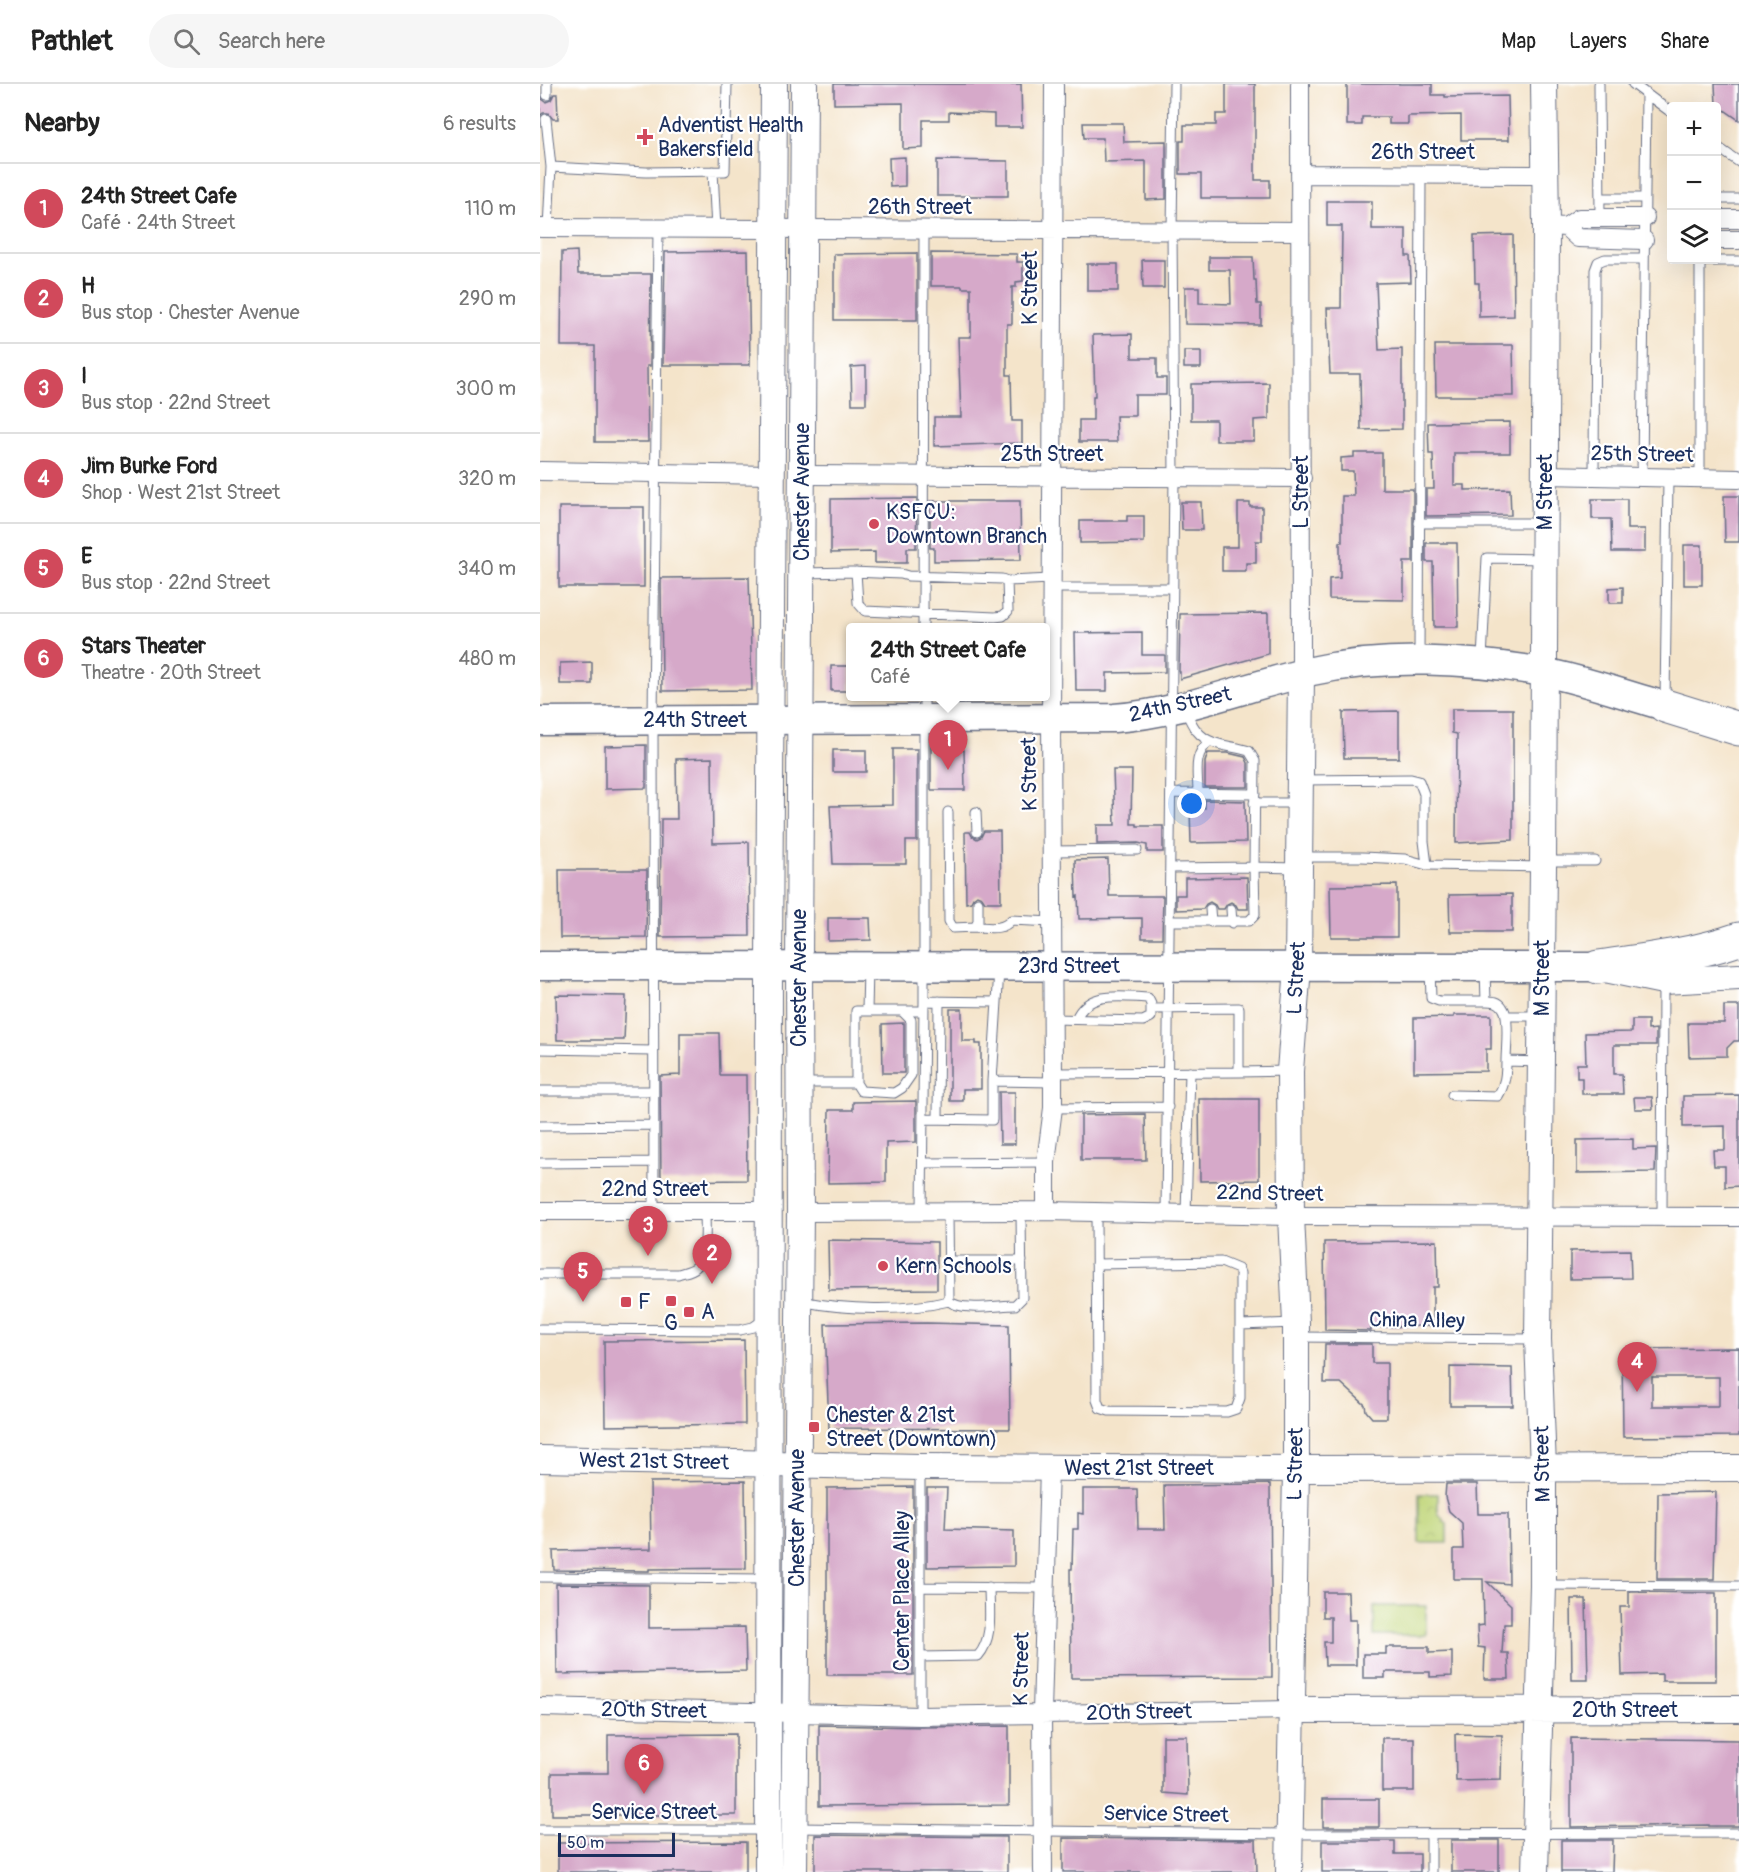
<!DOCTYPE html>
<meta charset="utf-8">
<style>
:root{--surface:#fff;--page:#f6f6f6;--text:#222;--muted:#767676;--line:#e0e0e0;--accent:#d1495b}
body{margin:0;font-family:Pangolin,sans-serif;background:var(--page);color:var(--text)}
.controls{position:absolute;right:18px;top:18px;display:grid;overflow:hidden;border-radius:6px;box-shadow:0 6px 24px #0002}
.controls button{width:54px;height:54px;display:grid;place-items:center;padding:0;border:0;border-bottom:2px solid var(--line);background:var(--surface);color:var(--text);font:30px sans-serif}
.scale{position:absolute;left:18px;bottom:15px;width:117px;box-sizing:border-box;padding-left:6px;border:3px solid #1b2f5e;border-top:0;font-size:16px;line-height:21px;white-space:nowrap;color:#1b2f5e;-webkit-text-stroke:4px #fff;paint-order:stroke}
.you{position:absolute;left:652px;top:720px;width:21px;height:21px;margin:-15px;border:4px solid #fff;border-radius:50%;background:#1a73e8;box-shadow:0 0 0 9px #1a73e833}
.badge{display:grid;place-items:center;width:39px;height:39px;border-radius:50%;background:var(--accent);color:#fff;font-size:20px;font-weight:700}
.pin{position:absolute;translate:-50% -50px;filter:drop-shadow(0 2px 3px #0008)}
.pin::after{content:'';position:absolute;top:32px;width:21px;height:18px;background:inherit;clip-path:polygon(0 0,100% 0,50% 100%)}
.popup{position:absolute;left:306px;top:539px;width:204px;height:78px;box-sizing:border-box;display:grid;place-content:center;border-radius:6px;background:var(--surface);filter:drop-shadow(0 2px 4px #0005);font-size:20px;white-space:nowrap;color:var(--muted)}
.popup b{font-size:22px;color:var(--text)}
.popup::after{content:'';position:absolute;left:50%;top:100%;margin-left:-12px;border:12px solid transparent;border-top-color:var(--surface)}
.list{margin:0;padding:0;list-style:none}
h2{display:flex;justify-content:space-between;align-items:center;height:78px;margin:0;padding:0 24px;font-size:26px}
h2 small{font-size:20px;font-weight:400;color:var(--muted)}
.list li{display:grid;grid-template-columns:39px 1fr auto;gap:18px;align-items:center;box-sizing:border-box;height:90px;padding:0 24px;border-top:2px solid var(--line)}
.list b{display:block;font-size:22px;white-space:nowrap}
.list p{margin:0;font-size:20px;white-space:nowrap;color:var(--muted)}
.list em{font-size:20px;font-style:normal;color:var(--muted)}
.icon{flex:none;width:33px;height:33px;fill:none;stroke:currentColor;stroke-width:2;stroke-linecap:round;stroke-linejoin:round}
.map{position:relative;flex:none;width:1199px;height:1788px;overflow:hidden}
header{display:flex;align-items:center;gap:36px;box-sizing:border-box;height:84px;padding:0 30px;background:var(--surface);border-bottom:2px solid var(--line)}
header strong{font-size:28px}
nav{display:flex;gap:33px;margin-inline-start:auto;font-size:21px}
.search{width:420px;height:54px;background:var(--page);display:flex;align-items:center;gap:15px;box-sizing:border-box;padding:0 21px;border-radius:33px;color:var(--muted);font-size:22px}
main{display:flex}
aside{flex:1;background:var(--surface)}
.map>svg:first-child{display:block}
.park{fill:url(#park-crowns);stroke:#6e826b;stroke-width:1.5}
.garden{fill:#c0d578;stroke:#6e826b;stroke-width:1.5}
.building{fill:#d6a9c9;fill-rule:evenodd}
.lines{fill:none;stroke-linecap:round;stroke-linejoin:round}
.lane-casing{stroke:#676e84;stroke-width:11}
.street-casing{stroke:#676e84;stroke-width:20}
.secondary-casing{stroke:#676e84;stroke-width:28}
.primary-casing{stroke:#676e84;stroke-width:31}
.highway-casing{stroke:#676e84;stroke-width:35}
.lane{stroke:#fff;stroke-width:9}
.street{stroke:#fff;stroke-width:18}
.secondary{stroke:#fff;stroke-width:26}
.primary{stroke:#fff;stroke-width:28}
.highway{stroke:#fff;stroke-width:33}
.poi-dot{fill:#d1495b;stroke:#fff;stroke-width:2}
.labels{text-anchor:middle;stroke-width:4.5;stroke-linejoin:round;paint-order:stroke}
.poi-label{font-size:21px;fill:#1b2f5e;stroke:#fff;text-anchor:start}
.street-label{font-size:21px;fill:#1b2f5e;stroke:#fff}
</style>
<header>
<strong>Pathlet</strong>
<div class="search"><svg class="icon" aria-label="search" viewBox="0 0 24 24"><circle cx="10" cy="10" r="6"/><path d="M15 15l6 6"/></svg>Search here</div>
<nav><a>Map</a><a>Layers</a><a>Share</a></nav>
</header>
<main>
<aside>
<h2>Nearby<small>6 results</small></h2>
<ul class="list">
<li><span class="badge">1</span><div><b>24th Street Cafe</b><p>Café · 24th Street</p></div><em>110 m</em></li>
<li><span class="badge">2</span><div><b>H</b><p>Bus stop · Chester Avenue</p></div><em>290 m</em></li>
<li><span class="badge">3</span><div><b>I</b><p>Bus stop · 22nd Street</p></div><em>300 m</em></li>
<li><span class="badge">4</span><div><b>Jim Burke Ford</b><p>Shop · West 21st Street</p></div><em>320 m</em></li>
<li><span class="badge">5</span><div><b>E</b><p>Bus stop · 22nd Street</p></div><em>340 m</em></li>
<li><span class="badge">6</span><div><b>Stars Theater</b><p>Theatre · 20th Street</p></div><em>480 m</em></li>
</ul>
</aside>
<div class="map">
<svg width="1199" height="1788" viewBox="0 0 1199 1788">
<defs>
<pattern id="park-crowns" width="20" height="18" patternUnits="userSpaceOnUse" patternTransform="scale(1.5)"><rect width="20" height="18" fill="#c0d578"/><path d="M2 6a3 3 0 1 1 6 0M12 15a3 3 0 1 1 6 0" fill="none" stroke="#a4b76a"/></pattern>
</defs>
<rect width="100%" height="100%" fill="#fff"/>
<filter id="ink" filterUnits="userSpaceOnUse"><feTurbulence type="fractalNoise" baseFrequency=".0167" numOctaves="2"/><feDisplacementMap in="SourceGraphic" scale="12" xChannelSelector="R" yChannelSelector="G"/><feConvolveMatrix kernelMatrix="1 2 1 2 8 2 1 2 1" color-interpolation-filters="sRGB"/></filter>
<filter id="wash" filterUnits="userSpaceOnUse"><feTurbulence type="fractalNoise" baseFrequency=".008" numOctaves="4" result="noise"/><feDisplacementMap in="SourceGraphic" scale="24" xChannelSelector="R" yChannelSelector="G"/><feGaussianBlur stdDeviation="1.35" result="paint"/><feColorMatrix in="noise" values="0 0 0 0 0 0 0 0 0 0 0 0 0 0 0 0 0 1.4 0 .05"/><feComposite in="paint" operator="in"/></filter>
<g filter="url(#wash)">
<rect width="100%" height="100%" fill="#f4e4ca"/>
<path class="park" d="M879 1410H898V1429L907 1440V1459H879Z"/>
<path class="garden" d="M834 1522H886V1551H834Z"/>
<g id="blocks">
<path class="building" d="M294 0H481L482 43H454V30L409 28V36H383V64L363 65V19L294 20Z
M686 0H715V96H730V114H661V90H640V57H644V41H676V30H686Z
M807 0H892V11H905V13L968 12 969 56H921V31L868 32V40H849V33H822V41H807Z
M1175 0H1199V36L1176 20Z
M0 10 2 15 6 18 11 16 14 10H17L18 35H13L8 29H3L0 32Z
M543 39H583L584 58 626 57V115L606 116V77L564 78 563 54H544Z
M365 73V102L350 103 349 74Z
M397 76 468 77V112H397Z
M787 117H832V145H866V172H870L871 198 836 199 839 266 862 265V345L821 346 820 290H790L787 224H801L802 142H787Z
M973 151 974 232 939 233V199H935L934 152Z
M37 167 38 190H111L110 282H107L108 358H55V262H21L22 168Z
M208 167 210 281H123L125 168Z
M377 169V236H294V170Z
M391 169 477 170V178H483V197L476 198V203H472V240H467V291H471L472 337H482V359L394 362V333H421L418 253H431V204H422V202H391Z
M669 173H713L714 196H716L717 220H721V241L645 240V203H659V219L691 220 690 186H669Z
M602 176H624V204H603Z
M547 180H578V207H547Z
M592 250V274H617V294H626V311H595V332H576L577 358H539V336H553V312H555L553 251Z
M895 261H973L974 312H896Z
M644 267H661V284H644Z
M326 282V320H312L311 283Z
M729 299V335L714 336V357H676V336H651V300Z
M970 338V369H914V401H925V406L970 405 971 431 886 432V405H894L893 370H889L888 339Z
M814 369H842V405H873V478H864V516L789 515V495L800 494V458H802V412H814L813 387H801V374L814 373Z
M1184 412H1199V458H1185Z
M377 414 376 464H367V479H335V468L291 469V415Z
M1052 415H1087V445H1105V468H1072L1071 435H1052Z
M390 417H480L481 476 394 477V464H390Z
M641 418H661L662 446H642Z
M698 419H710V423H722V457H716V479H706V487H682V463H698Z
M19 423H104V503H19Z
M587 432H604V458L540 459V437H587Z
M886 459H917L918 543H894L893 478H886Z
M1144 461H1162V501H1144Z
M209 493 212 606 122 607 121 494Z
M1083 503V519H1069V504Z
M728 529V570L640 595V588H639L640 530Z
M602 548V571H625V588L567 589V607H536L535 549Z
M52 578V600H20V579Z
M291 582H310V607H291Z
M912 625H973V756L916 759 917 650 912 649Z
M859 627V674H804L803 628Z
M391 659H417V666H424L425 706H391Z
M106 661V704L65 705V662Z
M353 665H377V757H366V780H293L290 722 353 721Z
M293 666H326V688H293Z
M668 669H688L705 673 708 679V703H665V678Z
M172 674 173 759 209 758 210 852 120 853 121 735H137L136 675Z
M573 686H592L591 740H597V742H623V768H607V761L598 759 557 760V741H575Z
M665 716 705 717 706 758 651 759 650 724H665Z
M444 747H460L461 818H445L442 813 437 811 433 814 431 818 426 819 425 748H430L432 752 437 755 441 753Z
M568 775 569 812H623L622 854H602V834L539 835 538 812 536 813 535 776Z
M19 786H107L106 853 20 854Z
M707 793 708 825H698L696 821 691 818 687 820 684 825H677L675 821 670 818 666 820 663 825 636 826V811H645V794Z
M857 801V853H791L790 802Z
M972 810V848H910L909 811Z
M288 834H330L331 856 288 857Z
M16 911 86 912 84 956H17Z
M1184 922H1199V957H1194L1187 964V972L1149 973 1148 939H1184Z
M410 925H422V957H436V960H441V1005H423V1017H410Z
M914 931H951V965H946V987L874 988V934L914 933Z
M1092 936H1108V946L1116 945V961H1074V990H1082L1083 1010H1042V994H1037V980H1046L1045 949 1092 948Z
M364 939V989H343L342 940Z
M140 949H179L180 991H206L207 1096 121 1097 120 992 140 991Z
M459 1008H475V1060H460Z
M1199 1011V1102L1185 1103V1082H1174L1173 1066H1185V1042L1143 1043V1012Z
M1094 1013H1112L1113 1025H1095Z
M659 1015H719V1096L660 1097Z
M376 1017V1058L346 1059V1098L288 1099 289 1026H313V1018Z
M605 1030 606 1076H541V1031Z
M1093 1055V1065L1116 1064 1115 1088 1037 1089V1056Z
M288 1156 397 1158V1205L289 1206Z
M897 1157 898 1203H893V1242L831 1243V1247L785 1246 784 1158Z
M1090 1166 1091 1194 1030 1195V1167Z
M387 1239 469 1241 470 1345 289 1344 285 1240Z
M204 1256 205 1340 65 1342 64 1257Z
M785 1260H832V1279H847V1334H832L826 1327 825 1321 801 1299H784Z
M1199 1264V1352L1083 1353 1082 1265ZM1112 1293H1179V1322H1112Z
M910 1283 972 1284 973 1322H910Z
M205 1397 206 1484 109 1485V1487L14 1486 13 1467 111 1465 110 1398Z
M730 1400 732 1593 531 1594 530 1485H532L533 1445H538V1429L543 1430V1405H597L598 1445H625L624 1401Z
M906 1400H937L938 1430H968L969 1500 947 1498 971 1521V1540H964L963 1552 962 1569H968L969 1595H944L945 1564 938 1563 937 1542 944 1541 943 1495H914V1465H923L922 1439 909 1427 905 1413Z
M373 1403V1591H287V1404Z
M387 1404H407L405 1445 474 1447V1482L387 1483Z
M1176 1408 1174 1495H1117L1118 1409Z
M16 1500 109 1501V1544L205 1543 206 1587 17 1590Z
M783 1508H808L809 1536H816V1581H785L784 1558H791V1533H783Z
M1089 1508 1176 1509V1597H1122V1590L1082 1591 1080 1523H1089Z
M1031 1515H1046L1048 1596H1032Z
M846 1563H889V1569L912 1568V1592L890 1593V1588H845V1594H823V1570H846Z
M279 1641 380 1643 469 1642V1721L279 1722Z
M196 1650V1731H12V1689H68V1651Z
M915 1650 962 1651 961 1696 916 1697Z
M623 1652H647L648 1711 623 1709Z
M842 1654H874V1707H842Z
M1031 1654 1199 1656V1742H1169V1741L1031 1743Z
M783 1715H839V1743H783Z
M275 1751 467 1753V1788H275Z
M523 1754 716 1756 717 1788H523Z
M911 1756H959V1788H911Z
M1021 1756H1073L1072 1788H1021Z
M782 1757H855V1770H880V1788H782Z
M206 1758V1788H18V1759Z"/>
</g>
</g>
<g filter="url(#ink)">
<use href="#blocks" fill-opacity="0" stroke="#676e84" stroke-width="1.5"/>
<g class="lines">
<defs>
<path id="lane" d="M1059 0 1060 134
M1093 0 1132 29
M7 11V0
M6 35 11 83 8 144
M1176 62 1199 78
M11 83 106 88 185 87 187 0
M173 87 176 145
M1060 114H1105
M1176 115H1199
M1160 176V394
M1160 177H1199
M1054 392 1055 186 1058 178 1065 175H1104
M1102 393 1106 9
M879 439H1003
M263 489 312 488 361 490 368 492 462 495 467 497 468 527 463 532 455 533 325 527 318 519 316 488
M467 497 511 495
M511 504H633
M383 544 384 145
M879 574 881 90
M942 576 947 474 1002 475
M1125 616 1128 394
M645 626C649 633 652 642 657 647 670 663 691 661 709 667L715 677 714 783 757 784
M762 696 871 695 879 697 884 710V757L887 781
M631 709 715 710
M658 709C658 689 652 671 670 657
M714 719H757
M408 728 409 837 413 844 435 843 438 838V818
M436 728 437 748
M512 767 597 766
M760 773H822L865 775 887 781 1001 783
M1006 777H1055
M670 825 671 838
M691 825 692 839
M630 837H709L715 831 714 783 630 784
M435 843C447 843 463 847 471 836L513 838
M328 885 327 927H384
M890 885 891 914 899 917H946
M945 886 946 917C953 917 959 917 963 924 970 933 966 965 966 977L998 978
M384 917 457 918
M966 932H1000
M513 935 603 937 611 933V920L608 914C582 913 548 906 536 935
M0 965 113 967
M699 988 748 987
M513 989 699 988V924L611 925
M452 997 513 998
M261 999H316V927H327
M316 999 321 1007 354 1009 362 1004 371 991V936L362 927
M0 1007H113
M912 1011 958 1012C965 1001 966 990 966 977
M513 1024 628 1023
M383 1035 452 1036V997L459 886
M398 1035 399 917
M0 1042 114 1041
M0 1079 114 1078
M383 1079 506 1078
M114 1127 113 636 118 144
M382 1129 384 917V612
M408 1129 409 1217C421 1228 459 1221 475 1221L482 1214 481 1129
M556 1130 557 1316 560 1324 569 1327 687 1328 696 1325 700 1314V1189L698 1185 681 1178 556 1180
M626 1130 634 393 632 146 634 0
M646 1130 650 988
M1122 1133 1123 898
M409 1177H482
M0 1190H138C144 1188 152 1187 156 1183 168 1174 165 1142 165 1128
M260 1217C306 1226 363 1228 409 1217
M701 1241 755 1239
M0 1245 200 1246 213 1243 225 1235
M757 1253 996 1255
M380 1385V1632
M0 1493 225 1495
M1003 1501 1199 1502
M380 1503 506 1504
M380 1573 438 1572C454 1554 449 1526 449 1503
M256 1744 748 1750 1199 1749
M0 1746H226
M891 1750V1788"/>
<path id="street" d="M760 0 761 590
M760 90 1006 91
M1176 135H1199
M1006 142 1026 143 1039 134H1105
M1026 143 1038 154 1104 156
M0 144 759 147
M1176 156H1199
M0 387 232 391
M262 391 762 394
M1005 391 1199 395
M0 1127H230
M506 1127V1078L513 1024V998L511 635 514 0
M260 1128 506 1127 751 1132 1199 1133
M0 1623 380 1632 750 1626
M503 1788 502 1628 509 1384"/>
<path id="secondary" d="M1070 886 1123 897 1199 893
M0 1375 380 1383 756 1385 1199 1384
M750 1626 1199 1625
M228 1788 229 882 234 0
M254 1788 260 1128 259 882 264 0
M749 1788 756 1385V1239L751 1132 750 987 758 883 761 590
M995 1788 1003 1501V1384L998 1255 1003 784 1006 142 1004 0"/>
<path id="primary" d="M0 637 574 634C643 629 706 602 772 587 845 571 930 575 1003 588 1044 596 1085 611 1125 622
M0 882 1058 883"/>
<path id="highway" d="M1125 622 1199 645
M1058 883C1105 876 1153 871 1199 855"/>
</defs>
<use href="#lane" class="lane-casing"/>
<use href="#street" class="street-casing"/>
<use href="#secondary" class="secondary-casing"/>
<use href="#primary" class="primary-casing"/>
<use href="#highway" class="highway-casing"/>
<use href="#lane" class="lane"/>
<use href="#street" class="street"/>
<use href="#secondary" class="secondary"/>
<use href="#primary" class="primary"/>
<use href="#highway" class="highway"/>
</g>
</g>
<g class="poi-dot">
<path d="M102 44h6v6h6v6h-6v6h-6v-6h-6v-6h6z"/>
<circle cx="334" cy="440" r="6"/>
<circle cx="343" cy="1182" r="6"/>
<rect x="125" y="1211" width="12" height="12" rx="3"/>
<rect x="80" y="1212" width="12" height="12" rx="3"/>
<rect x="143" y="1222" width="12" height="12" rx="3"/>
<rect x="268" y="1337" width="12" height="12" rx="3"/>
</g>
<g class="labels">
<g class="poi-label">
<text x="118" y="48">Adventist Health<tspan x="118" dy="24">Bakersfield</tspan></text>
<text x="346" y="435">KSFCU:<tspan x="346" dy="24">Downtown Branch</tspan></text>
<text x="355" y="1189">Kern Schools</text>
<text x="98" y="1225">F</text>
<text x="161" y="1235">A</text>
<text x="131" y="1246" text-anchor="middle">G</text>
<text x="286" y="1338">Chester &amp; 21st<tspan x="286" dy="24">Street (Downtown)</tspan></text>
</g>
<g class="street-label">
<text x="883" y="75">26th Street</text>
<text x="380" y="130">26th Street</text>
<text transform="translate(490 204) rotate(-90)" y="7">K Street</text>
<text x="512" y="377">25th Street</text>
<text transform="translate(1102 370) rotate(1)" y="7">25th Street</text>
<text transform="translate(262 408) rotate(-90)" y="7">Chester Avenue</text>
<text transform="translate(761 408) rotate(-90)" y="7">L Street</text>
<text transform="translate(1005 408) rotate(-90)" y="7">M Street</text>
<text transform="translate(640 620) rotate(-12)" y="7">24th Street</text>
<text x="155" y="643">24th Street</text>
<text transform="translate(489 690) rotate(-91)" y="7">K Street</text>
<text x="529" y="889">23rd Street</text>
<text transform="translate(259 894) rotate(-90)" y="7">Chester Avenue</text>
<text transform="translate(756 894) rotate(-87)" y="7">L Street</text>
<text transform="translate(1002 894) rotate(-90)" y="7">M Street</text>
<text x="115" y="1112">22nd Street</text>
<text transform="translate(730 1109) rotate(1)" y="7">22nd Street</text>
<text transform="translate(877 1236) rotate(1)" y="7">China Alley</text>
<text transform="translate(114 1377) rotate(1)" y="7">West 21st Street</text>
<text transform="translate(755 1380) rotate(-89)" y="7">L Street</text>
<text transform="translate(1002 1380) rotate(-91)" y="7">M Street</text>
<text x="599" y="1391">West 21st Street</text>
<text transform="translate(257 1434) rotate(-90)" y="7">Chester Avenue</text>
<text transform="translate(362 1507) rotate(-90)" y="7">Center Place Alley</text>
<text transform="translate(481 1585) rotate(-89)" y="7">K Street</text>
<text transform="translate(114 1626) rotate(1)" y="7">20th Street</text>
<text x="1085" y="1633">20th Street</text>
<text transform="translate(599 1628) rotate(-1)" y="7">20th Street</text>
<text x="114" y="1735">Service Street</text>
<text transform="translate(626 1730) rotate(1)" y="7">Service Street</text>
</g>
</g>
</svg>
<div class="controls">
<button>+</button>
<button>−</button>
<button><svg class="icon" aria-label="layers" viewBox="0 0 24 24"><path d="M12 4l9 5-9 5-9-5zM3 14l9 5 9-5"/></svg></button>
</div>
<div class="scale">50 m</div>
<div class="you"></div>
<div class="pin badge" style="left:408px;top:686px">1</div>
<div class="popup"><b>24th Street Cafe</b>Café</div>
<div class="pin badge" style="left:172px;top:1200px">2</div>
<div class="pin badge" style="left:108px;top:1172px">3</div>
<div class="pin badge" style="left:1097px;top:1308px">4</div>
<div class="pin badge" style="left:43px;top:1218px">5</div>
<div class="pin badge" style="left:104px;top:1710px">6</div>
</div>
</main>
